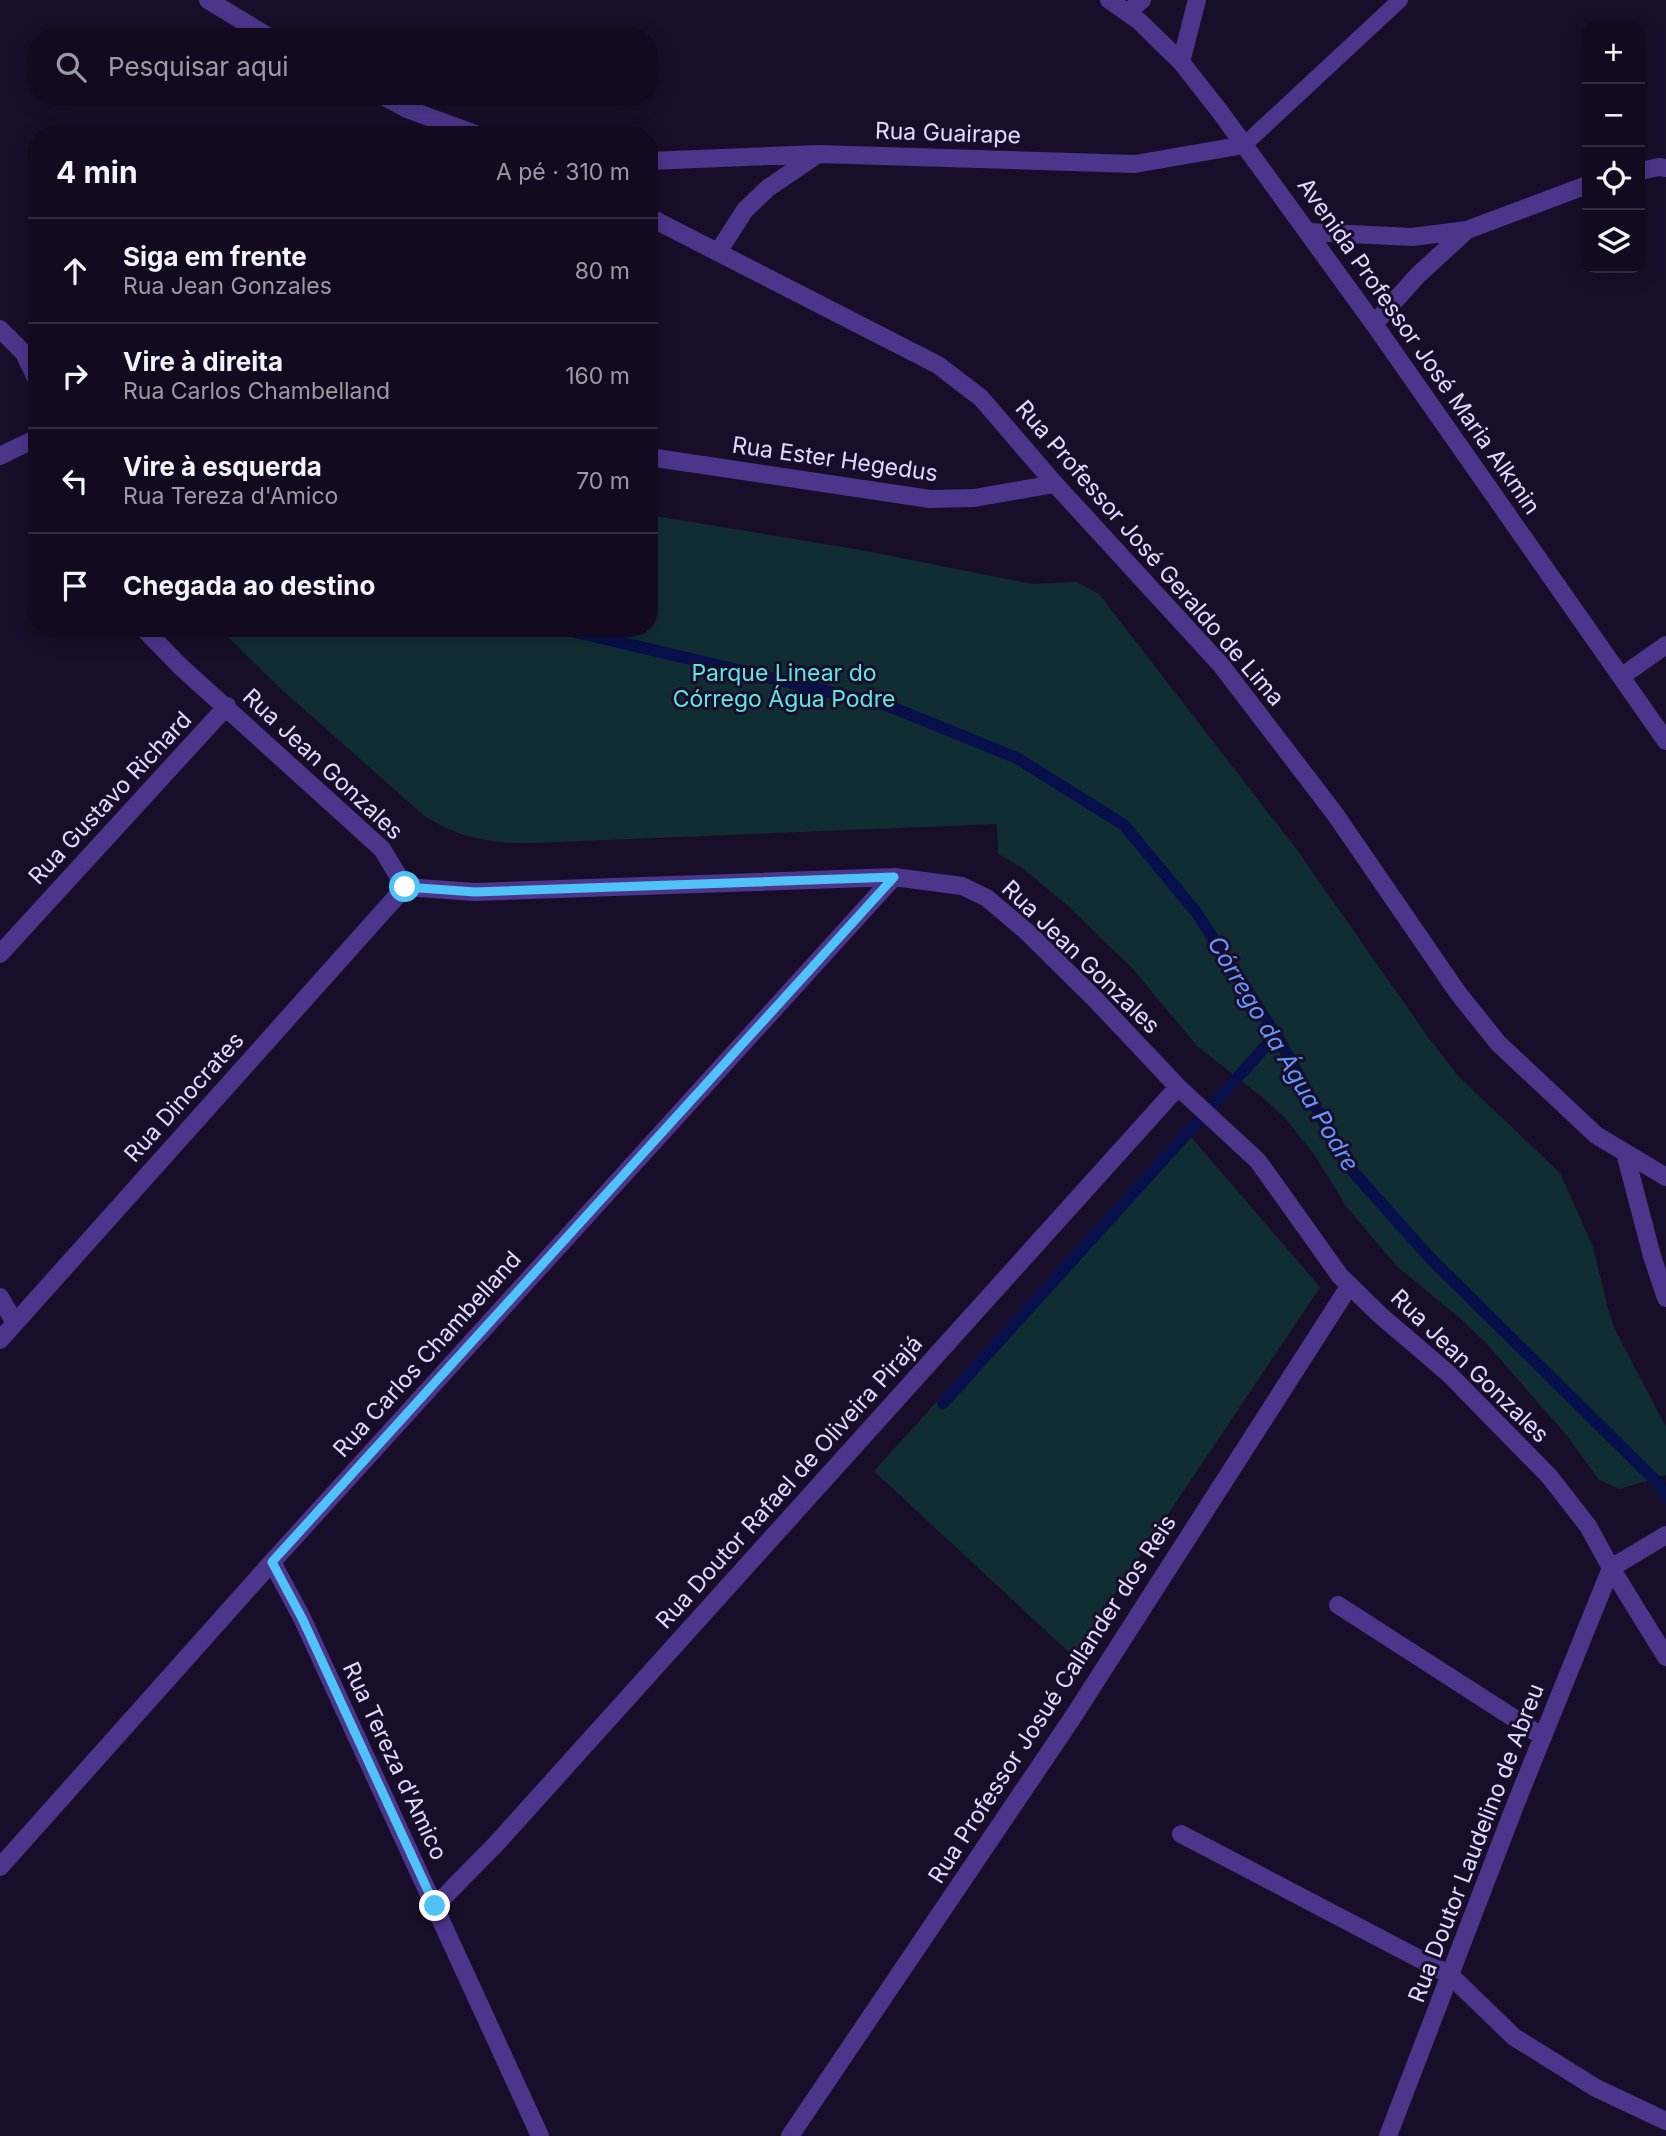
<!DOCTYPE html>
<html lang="pt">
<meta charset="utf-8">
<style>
:root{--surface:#130a1f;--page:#20182c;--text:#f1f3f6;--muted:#9d9aa4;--line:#322b3d}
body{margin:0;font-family:Inter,sans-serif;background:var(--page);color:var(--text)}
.controls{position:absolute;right:21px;top:21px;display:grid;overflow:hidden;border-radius:14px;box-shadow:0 4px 18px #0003}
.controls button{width:63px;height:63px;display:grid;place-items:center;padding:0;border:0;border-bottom:2px solid var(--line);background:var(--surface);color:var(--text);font:35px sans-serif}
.stop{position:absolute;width:21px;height:21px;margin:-16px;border:5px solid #4fc3f7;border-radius:50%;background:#fff}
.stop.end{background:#4fc3f7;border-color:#fff;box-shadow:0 2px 7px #0008}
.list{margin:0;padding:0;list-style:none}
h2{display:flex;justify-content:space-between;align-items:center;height:91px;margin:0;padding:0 28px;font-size:30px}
h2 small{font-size:23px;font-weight:400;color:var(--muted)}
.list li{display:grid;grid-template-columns:46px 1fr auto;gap:21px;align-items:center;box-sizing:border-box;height:105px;padding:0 28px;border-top:2px solid var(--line)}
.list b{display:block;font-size:26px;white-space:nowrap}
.list p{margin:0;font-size:23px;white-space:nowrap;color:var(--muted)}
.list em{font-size:23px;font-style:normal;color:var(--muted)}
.icon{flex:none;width:38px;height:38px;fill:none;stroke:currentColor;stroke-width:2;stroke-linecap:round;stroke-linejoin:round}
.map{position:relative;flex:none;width:1666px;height:2136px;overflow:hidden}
.search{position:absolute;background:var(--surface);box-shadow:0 4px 18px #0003;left:28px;top:28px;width:630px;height:77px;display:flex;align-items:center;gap:18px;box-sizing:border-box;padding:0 24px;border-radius:28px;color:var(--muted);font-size:26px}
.panel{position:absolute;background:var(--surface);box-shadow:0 4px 18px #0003;left:28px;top:126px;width:630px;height:511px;border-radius:28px}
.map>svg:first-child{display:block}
.green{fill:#112d34}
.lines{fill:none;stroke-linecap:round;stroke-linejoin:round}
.stream{stroke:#07104a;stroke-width:12}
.service{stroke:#4c368b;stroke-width:16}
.minor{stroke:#4c368b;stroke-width:18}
.tertiary{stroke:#4c368b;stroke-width:18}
.route{stroke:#4fc3f7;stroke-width:9}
.labels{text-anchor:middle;stroke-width:6;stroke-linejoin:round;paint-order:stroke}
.street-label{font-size:23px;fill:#e4d7ff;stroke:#190e29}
.park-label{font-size:23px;fill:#5ae8e4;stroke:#190e29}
.water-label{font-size:24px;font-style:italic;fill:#6595ff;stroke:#190e29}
</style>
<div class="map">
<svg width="1666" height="2136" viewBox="0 0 1666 2136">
<rect width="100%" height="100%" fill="#190e29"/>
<path class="green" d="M649 515 866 551 1032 584 1076 582 1099 594 1297 850 1428 1037 1459 1077 1560 1173 1593 1247 1608 1309 1615 1330 1666 1427V1475L1620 1489 1599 1480 1568 1437 1487 1344 1461 1319 1399 1268 1383 1250 1346 1206 1314 1154 1284 1117 1262 1097 1197 1046 1132 968 1067 905 1021 867 998 854 997 824 533 843C492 844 457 838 422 814L280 688 219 628H649Z
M1184 1129 1320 1287 1073 1656 874 1471Z"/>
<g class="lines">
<path class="stream" d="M559 628 886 705 1017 758 1124 825 1196 912 1281 1043 1348 1166 1432 1260 1657 1482 1666 1497
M943 1403 1276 1035"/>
<path class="service" d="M1244 145 1400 0"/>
<path class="minor" d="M208 0 269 37
M1128 12 1142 0
M1181 62 1197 0
M383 96 407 109 478 135
M649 161 818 154 1135 164 1244 145
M1640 171 1659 167 1666 168
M649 217 938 365 981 398 1055 484 1221 665 1335 814 1458 993 1498 1043 1596 1135 1666 1177
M1309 232 1412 237 1467 230 1587 185
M718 252 745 210 768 188 818 154
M1374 324 1418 275 1467 230
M0 329 24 353 37 380
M0 456 37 438
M649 457 930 499 974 498 1055 484
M143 628 181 667 382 849 405 887 475 892 894 877 962 886 987 898 1026 931 1094 998 1178 1087 1258 1161 1340 1276 1380 1315 1449 1374 1549 1476 1588 1526 1611 1568 1666 1535
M1622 676 1666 645
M0 954 227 706
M1625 1153 1652 1256 1666 1298
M0 1297 15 1323
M0 1340 405 887
M272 1562 302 1618 540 2136
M1338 1605 1543 1737
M1181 1834 1450 1975 1514 2037 1596 2088 1666 2121
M0 1867 272 1562 894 877
M435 1906 496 1844 1178 1087
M790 2136 1073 1717 1350 1285
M1388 2136 1516 1803 1611 1568 1666 1657"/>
<path class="tertiary" d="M1109 0 1139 21 1181 62 1221 113 1374 324 1666 741"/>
</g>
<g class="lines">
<path class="route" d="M405 887 475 892 894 877 272 1562 302 1618 435 1906"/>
</g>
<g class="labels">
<g class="street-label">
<text transform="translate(948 133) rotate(2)" y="8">Rua Guairape</text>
<text transform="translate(1419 346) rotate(55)" y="8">Avenida Professor José Maria Alkmin</text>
<text transform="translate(835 459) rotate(8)" y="8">Rua Ester Hegedus</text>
<text transform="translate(1150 553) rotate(49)" y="8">Rua Professor José Geraldo de Lima</text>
<text transform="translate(323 764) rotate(43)" y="8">Rua Jean Gonzales</text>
<text transform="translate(110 798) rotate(-47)" y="8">Rua Gustavo Richard</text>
<text transform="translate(1081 957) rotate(44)" y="8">Rua Jean Gonzales</text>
<text transform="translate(184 1097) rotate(-48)" y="8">Rua Dinocrates</text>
<text transform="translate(427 1354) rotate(-48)" y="8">Rua Carlos Chambelland</text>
<text transform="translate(1470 1366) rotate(44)" y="8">Rua Jean Gonzales</text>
<text transform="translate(789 1482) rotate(-48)" y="8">Rua Doutor Rafael de Oliveira Pirajá</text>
<text transform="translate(1052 1699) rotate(-57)" y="8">Rua Professor Josué Callander dos Reis</text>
<text transform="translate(395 1761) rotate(65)" y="8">Rua Tereza d'Amico</text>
<text transform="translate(1476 1843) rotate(-69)" y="8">Rua Doutor Laudelino de Abreu</text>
</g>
<g class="park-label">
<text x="784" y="681">Parque Linear do<tspan x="784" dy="26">Córrego Água Podre</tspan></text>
</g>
<g class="water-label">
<text transform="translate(1283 1054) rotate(59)" y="8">Córrego da Água Podre</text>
</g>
</g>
</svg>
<div class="controls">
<button>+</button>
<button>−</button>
<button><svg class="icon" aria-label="locate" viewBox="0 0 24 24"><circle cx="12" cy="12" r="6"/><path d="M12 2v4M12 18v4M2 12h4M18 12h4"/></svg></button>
<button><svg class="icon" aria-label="layers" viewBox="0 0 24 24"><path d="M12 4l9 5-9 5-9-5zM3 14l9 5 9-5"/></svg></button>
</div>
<div class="stop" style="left:405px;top:887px"></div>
<div class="stop end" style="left:435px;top:1906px"></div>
<div class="search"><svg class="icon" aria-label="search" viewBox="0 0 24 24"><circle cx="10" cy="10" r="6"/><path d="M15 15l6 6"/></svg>Pesquisar aqui</div>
<section class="panel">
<h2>4 min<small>A pé · 310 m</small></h2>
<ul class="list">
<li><svg class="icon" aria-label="ahead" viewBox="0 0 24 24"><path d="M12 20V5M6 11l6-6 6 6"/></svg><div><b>Siga em frente</b><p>Rua Jean Gonzales</p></div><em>80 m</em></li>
<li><svg class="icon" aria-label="right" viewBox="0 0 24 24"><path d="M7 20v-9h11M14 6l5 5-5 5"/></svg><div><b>Vire à direita</b><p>Rua Carlos Chambelland</p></div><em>160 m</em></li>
<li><svg class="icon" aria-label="left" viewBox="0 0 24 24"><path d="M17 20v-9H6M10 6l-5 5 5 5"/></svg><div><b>Vire à esquerda</b><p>Rua Tereza d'Amico</p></div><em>70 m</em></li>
<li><svg class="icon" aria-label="arrive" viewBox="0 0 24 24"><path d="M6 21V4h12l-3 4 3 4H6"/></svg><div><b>Chegada ao destino</b></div></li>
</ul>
</section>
</div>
